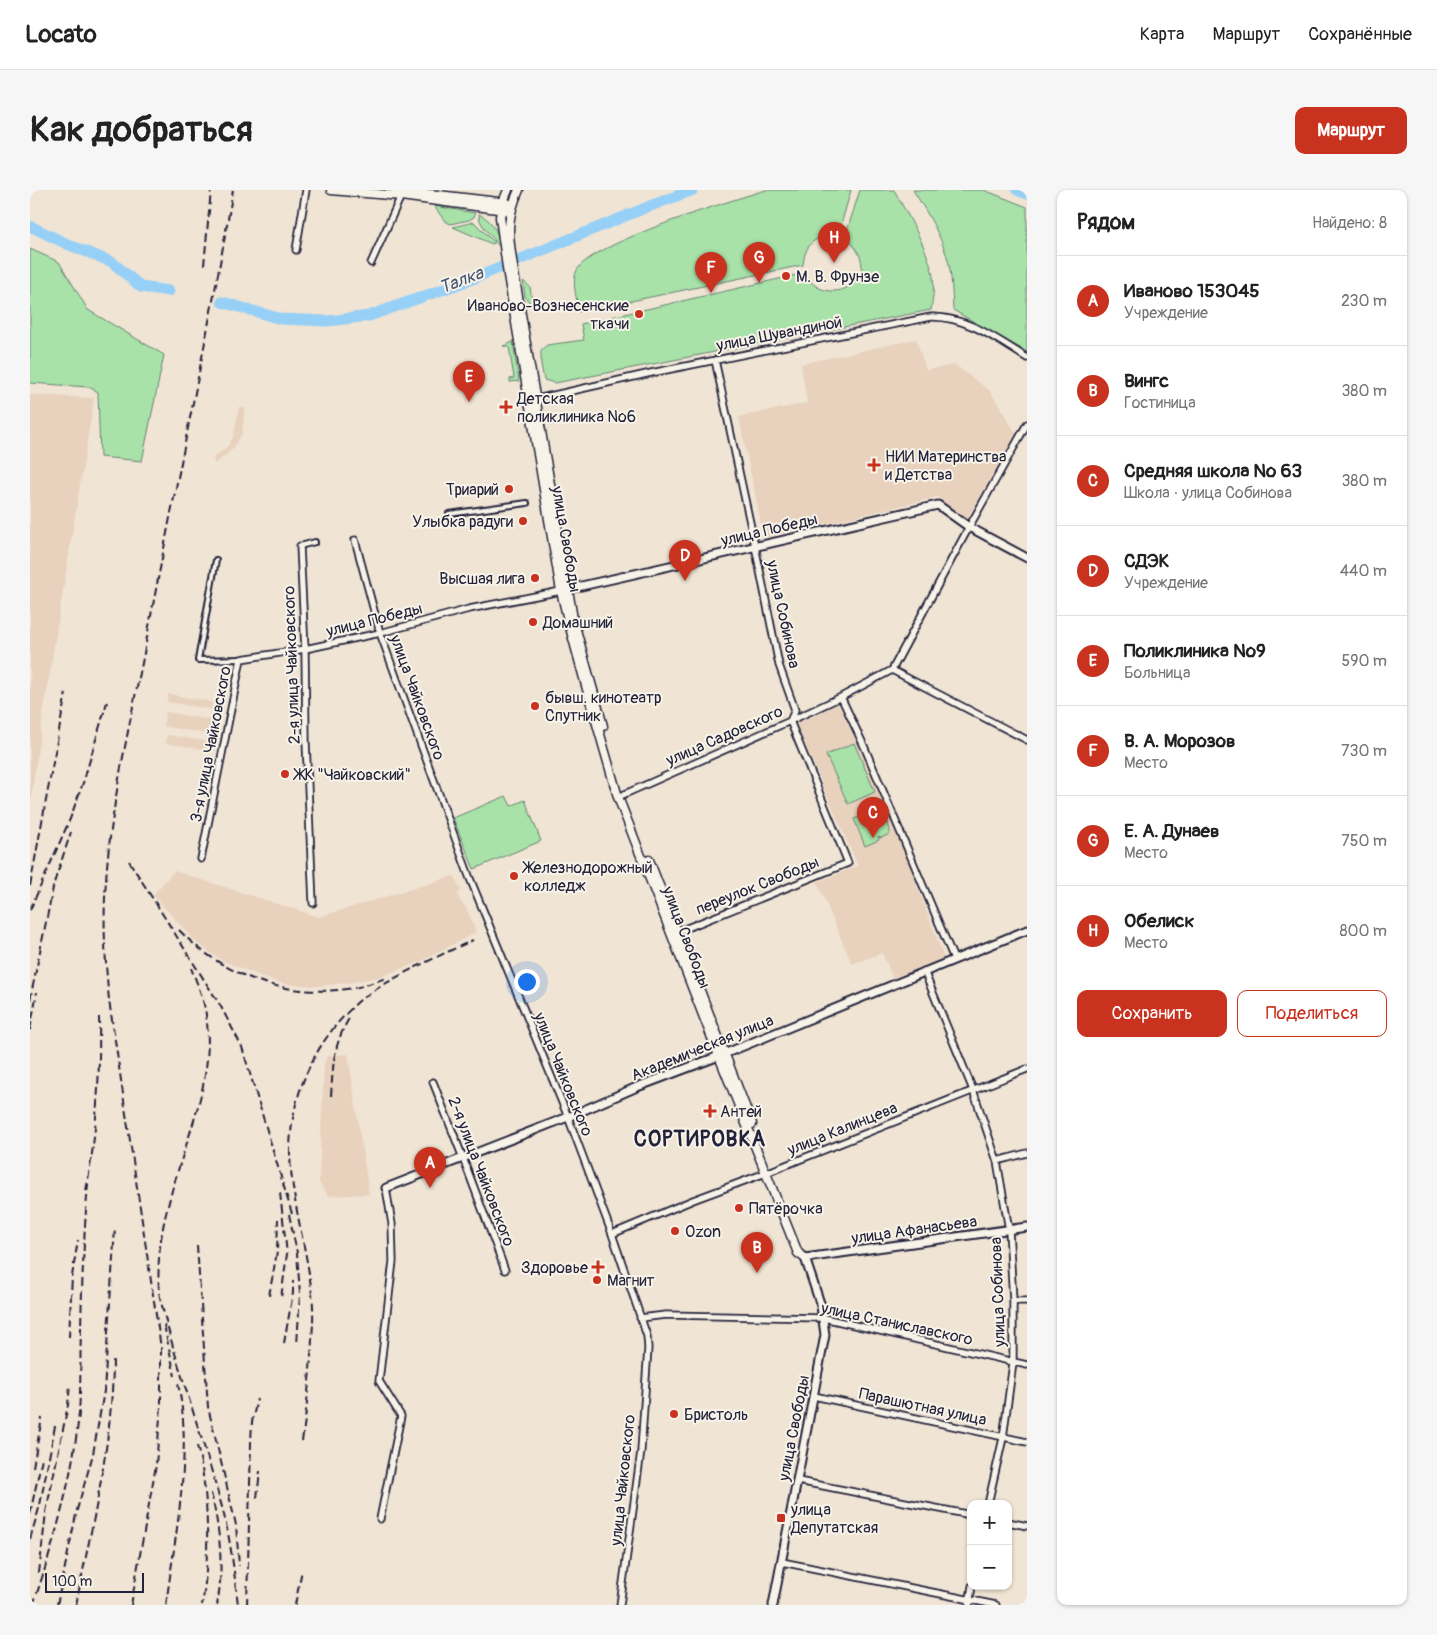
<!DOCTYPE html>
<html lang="ru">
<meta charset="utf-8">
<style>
:root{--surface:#fff;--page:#f6f6f6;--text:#222;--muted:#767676;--line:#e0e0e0;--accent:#c8321e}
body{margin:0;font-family:Pangolin,sans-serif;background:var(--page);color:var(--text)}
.controls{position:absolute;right:15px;bottom:15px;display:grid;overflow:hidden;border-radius:10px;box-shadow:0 1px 4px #0004}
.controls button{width:45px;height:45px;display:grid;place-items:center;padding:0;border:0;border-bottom:1px solid var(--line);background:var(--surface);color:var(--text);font:25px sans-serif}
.scale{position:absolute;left:15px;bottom:12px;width:99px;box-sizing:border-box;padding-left:5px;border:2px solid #22223b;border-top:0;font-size:14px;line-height:18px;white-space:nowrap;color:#22223b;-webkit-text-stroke:4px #f7f3e8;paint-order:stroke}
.you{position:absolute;left:496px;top:791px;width:18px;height:18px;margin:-12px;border:4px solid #fff;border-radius:50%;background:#1a73e8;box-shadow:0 0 0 8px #1a73e833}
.badge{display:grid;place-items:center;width:32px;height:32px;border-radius:50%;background:var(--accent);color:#fff;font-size:16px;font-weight:700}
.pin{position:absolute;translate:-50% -41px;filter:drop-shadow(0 1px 2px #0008)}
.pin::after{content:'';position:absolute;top:26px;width:18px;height:15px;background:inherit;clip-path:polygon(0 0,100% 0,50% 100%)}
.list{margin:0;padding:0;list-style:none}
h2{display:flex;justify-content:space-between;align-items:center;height:65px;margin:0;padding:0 20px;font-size:21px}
h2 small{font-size:16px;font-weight:400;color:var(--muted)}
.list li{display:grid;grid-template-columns:32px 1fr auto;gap:15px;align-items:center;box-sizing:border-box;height:90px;padding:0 20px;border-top:1px solid var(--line)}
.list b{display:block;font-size:19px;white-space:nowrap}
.list p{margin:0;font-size:16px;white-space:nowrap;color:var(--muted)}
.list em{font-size:16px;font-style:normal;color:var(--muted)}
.actions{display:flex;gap:10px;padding:15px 20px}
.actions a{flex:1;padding:11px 0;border:1px solid var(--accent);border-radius:10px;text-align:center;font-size:18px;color:var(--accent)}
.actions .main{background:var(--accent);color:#fff}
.map{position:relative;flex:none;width:997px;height:1415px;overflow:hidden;border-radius:10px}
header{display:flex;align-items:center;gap:30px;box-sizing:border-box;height:70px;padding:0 25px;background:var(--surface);border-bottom:1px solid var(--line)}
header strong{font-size:24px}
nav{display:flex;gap:28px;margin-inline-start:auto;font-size:18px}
.intro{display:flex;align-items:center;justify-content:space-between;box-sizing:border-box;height:120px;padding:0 30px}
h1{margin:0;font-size:35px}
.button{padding:12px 22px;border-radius:10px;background:var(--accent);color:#fff;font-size:18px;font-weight:700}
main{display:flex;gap:30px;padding:0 30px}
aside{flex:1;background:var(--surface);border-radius:10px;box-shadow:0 1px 4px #0004}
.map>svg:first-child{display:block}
.built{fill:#e8d1bd}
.green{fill:#a8e2a8;stroke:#658272}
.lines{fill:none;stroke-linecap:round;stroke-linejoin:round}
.river{stroke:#97d0f6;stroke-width:11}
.pedestrian-casing{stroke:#22223b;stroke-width:8}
.minor-casing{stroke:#22223b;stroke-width:9}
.tertiary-casing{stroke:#22223b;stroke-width:11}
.secondary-casing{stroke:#22223b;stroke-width:11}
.pedestrian{stroke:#f7f3e8;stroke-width:4}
.minor{stroke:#f7f3e8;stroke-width:5.5}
.tertiary{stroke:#f7f3e8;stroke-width:7}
.secondary{stroke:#f7f3e8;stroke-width:8}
.rail{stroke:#22223b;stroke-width:2;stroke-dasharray:8 4;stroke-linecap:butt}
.poi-dot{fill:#c8321e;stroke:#f7f3e8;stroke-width:2}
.labels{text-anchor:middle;stroke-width:4;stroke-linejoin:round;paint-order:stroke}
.poi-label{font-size:16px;fill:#22223b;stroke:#f7f3e8;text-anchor:start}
.street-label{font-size:16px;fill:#22223b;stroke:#f7f3e8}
.water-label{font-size:18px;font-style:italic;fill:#455673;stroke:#f7f3e8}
.district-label{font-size:21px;font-weight:bold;letter-spacing:1px;fill:#22223b;stroke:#f7f3e8}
</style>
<header>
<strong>Locato</strong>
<nav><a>Карта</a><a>Маршрут</a><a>Сохранённые</a></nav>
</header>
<div class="intro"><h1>Как добраться</h1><a class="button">Маршрут</a></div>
<main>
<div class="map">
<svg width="997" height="1415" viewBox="0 0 997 1415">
<rect width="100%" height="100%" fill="#f0e4d4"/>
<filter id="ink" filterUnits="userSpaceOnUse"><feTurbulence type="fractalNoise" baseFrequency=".02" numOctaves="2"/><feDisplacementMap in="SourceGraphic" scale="10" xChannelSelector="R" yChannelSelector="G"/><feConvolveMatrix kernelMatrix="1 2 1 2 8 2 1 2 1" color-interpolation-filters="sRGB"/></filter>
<g filter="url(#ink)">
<path class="built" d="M886 149 896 180 925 175 960 201 986 243 937 329 908 307 734 348 709 227 777 213 771 174Z
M0 205 64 208 11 537 0 615Z
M209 217 215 218 212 243 204 258 185 274 183 268 198 256 204 245Z
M138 504 182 512 181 519 137 512Z
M808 514 859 620 914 768 863 788 852 763 822 774 787 692 828 676 766 534Z
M136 522 188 531 185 545 133 536Z
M137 545 186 553 184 561 136 553Z
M144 681 289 727 424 686 431 701 428 704 430 712 436 717 446 742 392 771 349 787 322 792 289 796 255 794 235 788 191 770 167 753 123 705Z
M318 864 339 1004 298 1006 289 992 294 874 297 866Z"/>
<path class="green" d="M736 0H821L808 45C786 45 775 53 773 75L549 122C547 109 541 92 547 80 562 53 702 10 736 0Z
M830 0H864C878 26 895 53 902 81 905 92 903 109 901 120L525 193 514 190 511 174V160L517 155 554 150 551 134 775 83C795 124 863 88 815 47Z
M883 0H954L997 17V162L923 120C922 100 922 77 914 58 906 37 895 19 883 0Z
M404 16 445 23 444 27 439 30 420 34 414 30Z
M449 24C463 31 467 41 471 55H468C462 45 448 35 449 24Z
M444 32 465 53 462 54 423 37Z
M0 59 29 72 58 120 134 165 112 271 70 267 68 202 59 197 0 193Z
M493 91 500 97 503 116 495 107Z
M483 152 489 191 480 192V189L484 188 479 157 473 156Z
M824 553 845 602 818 614 796 565Z
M476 606 481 616 495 610 511 651 444 679 423 628Z
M849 618C855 622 860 636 860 644L851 648 848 647 849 650 835 656 824 629 838 624 840 621Z"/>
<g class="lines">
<path class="river" d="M987 0 997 4
M0 36 39 55 82 72 111 97 139 101
M192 112 251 129 298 131 339 126 445 88 620 16 663 0"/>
<defs>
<path id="pedestrian" d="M419 324 497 313
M270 356 285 352
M186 370 168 470 211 469"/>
<path id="minor" d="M266 60 276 0
M341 73 371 6
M502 210 621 183 901 127C936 126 968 150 997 168
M325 350 350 443 439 686 538 927 582 1044 617 1146 618 1158 611 1261 590 1415
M270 356 275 459 276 551 283 713
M862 480 997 550
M811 507 834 556 924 769
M588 607 760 531 811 507 862 480 939 337 997 234
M171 669 211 469 275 459 350 443 439 419 531 401
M647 742 818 673 760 531 765 520 749 475 725 356 685 170
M894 781 943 900 967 971 979 1040 983 1111V1173L973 1248 958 1314
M403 892 433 968 475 1080
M967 971 997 963
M582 1044 663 1010 741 981 997 879
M983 1111H997
M610 1128 636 1125 794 1128 997 1175
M784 1206 997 1252
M768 1291 941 1325
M350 1329 371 1226 349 1191 363 1071 362 1034 356 998
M978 1332 997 1336
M752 1372 966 1415
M939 1415 942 1396"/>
<path id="tertiary" d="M534 400 908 315 939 337 997 368
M356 998 538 927 607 897 689 866 997 740
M743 1415 795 1145 791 1116 775 1068 997 1037"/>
<path id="secondary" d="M301 0 371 6 475 20
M365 0 477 13
M478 0 473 12 470 27 478 85 531 401 538 430 558 503 588 607 689 866 768 1063 775 1068
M489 0C474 32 479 50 484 83L543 429 573 536
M619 670 722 934"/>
</defs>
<use href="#pedestrian" class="pedestrian-casing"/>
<use href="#minor" class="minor-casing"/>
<use href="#tertiary" class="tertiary-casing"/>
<use href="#secondary" class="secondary-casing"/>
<use href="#pedestrian" class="pedestrian"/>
<use href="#minor" class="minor"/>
<use href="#tertiary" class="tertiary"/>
<use href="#secondary" class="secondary"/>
<path class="rail" d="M174 75 181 0
M99 671 190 815 212 857 263 1027
M0 696 36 503
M0 720 40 629 54 590 77 512
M149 740C196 788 257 809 324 798 335 796 346 791 357 788
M0 810 24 693 41 642
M0 840 7 802
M301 906C303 876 303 854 320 827
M56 1001C67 941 70 888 69 827
M250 1003 257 1064 251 1108
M259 1024 267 1063 270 1104 267 1155
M167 1055 178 1217 206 1335 209 1376
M129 1099C127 1069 131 1041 139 1012 154 951 186 891 176 825 174 809 167 793 161 778
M129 1103C145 1173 171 1241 190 1310 200 1344 204 1380 208 1415
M239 1106 247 1062 248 1029
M134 1135 145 1186
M39 1147 42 1086 48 1050
M254 1153 263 1103V1091
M272 1251C277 1218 280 1184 282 1150 283 1135 284 1120 282 1105 277 1058 261 1010 260 963 260 912 279 864 314 826 319 821 324 815 330 810 365 785 405 768 443 750
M167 1256C179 1299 180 1371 172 1415
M3 1277 12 1228
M181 1303C190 1339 194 1379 187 1415
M227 1308 230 1281
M0 1324 12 1268
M0 1349 10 1315 25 1236
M9 1383 16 1322 38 1215 40 1195
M3 1415C24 1353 43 1288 49 1223 51 1195 50 1167 51 1139 52 1091 54 1042 58 994
M27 1415 47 1320 63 1264 74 1201 85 1039
M46 1415C62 1334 83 1252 83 1169
M101 1415 126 1275 131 1216V1158L79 810C75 770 73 730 76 690 81 613 100 534 115 458 143 305 177 153 203 0
M136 1415C145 1346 163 1262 148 1194
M217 1415 221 1253 222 1232 227 1209
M265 1415 272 1380"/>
</g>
</g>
<g class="poi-dot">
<circle cx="756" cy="86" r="5"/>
<circle cx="609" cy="124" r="5"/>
<path d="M473.5 209.5h5v5h5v5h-5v5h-5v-5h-5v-5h5z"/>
<path d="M841.5 267.5h5v5h5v5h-5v5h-5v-5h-5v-5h5z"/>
<circle cx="479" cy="299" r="5"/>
<circle cx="493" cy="331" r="5"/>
<circle cx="505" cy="388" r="5"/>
<circle cx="503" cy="432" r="5"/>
<circle cx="505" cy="516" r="5"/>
<circle cx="255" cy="584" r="5"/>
<circle cx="484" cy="686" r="5"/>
<path d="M677.5 913.5h5v5h5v5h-5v5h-5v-5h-5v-5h5z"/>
<circle cx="709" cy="1018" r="5"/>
<circle cx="645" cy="1041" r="5"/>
<path d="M565.5 1069.5h5v5h5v5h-5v5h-5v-5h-5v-5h5z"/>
<circle cx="567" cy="1090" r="5"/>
<circle cx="644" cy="1224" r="5"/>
<rect x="746" y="1323" width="10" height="10" rx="2.5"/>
</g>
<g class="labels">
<g class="poi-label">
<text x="766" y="92">М. В. Фрунзе</text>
<text x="599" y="121" text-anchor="end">Иваново-Вознесенские<tspan x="599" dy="18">ткачи</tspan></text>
<text x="487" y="214">Детская<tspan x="487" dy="18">поликлиника №6</tspan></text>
<text x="855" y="272">НИИ Материнства<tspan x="855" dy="18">и Детства</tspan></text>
<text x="469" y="305" text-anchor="end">Триарий</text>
<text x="483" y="337" text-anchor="end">Улыбка радуги</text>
<text x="495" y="394" text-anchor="end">Высшая лига</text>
<text x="513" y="438">Домашний</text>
<text x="515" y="513">бывш. кинотеатр<tspan x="515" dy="18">Спутник</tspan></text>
<text x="265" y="590">ЖК "Чайковский"</text>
<text x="494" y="683">Железнодорожный<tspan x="494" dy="18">колледж</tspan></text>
<text x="690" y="927">Антей</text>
<text x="719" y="1024">Пятёрочка</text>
<text x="655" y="1047">Ozon</text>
<text x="558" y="1083" text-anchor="end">Здоровье</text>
<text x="577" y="1096">Магнит</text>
<text x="654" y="1230">Бристоль</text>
<text x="761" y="1325">улица<tspan x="761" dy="18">Депутатская</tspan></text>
</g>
<g class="street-label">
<text transform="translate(749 143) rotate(-11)" y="6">улица Шувандиной</text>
<text transform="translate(739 339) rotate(-13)" y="6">улица Победы</text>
<text transform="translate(537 349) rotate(80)" y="6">улица Свободы</text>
<text transform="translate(754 424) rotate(78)" y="6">улица Собинова</text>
<text transform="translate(344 429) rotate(-14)" y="6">улица Победы</text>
<text transform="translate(261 475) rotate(-92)" y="6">2-я улица Чайковского</text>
<text transform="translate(388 507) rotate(70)" y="6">улица Чайковского</text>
<text transform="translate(694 545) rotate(-24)" y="6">улица Садовского</text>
<text transform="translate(180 554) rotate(-79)" y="6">3-я улица Чайковского</text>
<text transform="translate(727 695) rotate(-22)" y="6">переулок Свободы</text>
<text transform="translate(657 747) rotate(69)" y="6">улица Свободы</text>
<text transform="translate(672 857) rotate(-22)" y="6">Академическая улица</text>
<text transform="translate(534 884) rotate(68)" y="6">улица Чайковского</text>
<text transform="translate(812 938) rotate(-22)" y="6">улица Калинцева</text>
<text transform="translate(452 981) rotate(69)" y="6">2-я улица Чайковского</text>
<text transform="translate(884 1039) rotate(-8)" y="6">улица Афанасьева</text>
<text transform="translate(967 1102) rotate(-92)" y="6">улица Собинова</text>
<text transform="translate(867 1133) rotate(12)" y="6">улица Станиславского</text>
<text transform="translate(893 1216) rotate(12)" y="6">Парашютная улица</text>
<text transform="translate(763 1238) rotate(-79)" y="6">улица Свободы</text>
<text transform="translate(592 1290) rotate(-84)" y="6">улица Чайковского</text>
</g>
<g class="water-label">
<text transform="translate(431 90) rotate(-21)" y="6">Талка</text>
</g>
<g class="district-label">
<text x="670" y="956">СОРТИРОВКА</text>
</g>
</g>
</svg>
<div class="controls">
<button>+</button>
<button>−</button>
</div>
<div class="scale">100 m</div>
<div class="you"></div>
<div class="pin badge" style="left:400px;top:998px">A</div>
<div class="pin badge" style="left:727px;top:1083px">B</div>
<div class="pin badge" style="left:843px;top:648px">C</div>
<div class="pin badge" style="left:655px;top:391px">D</div>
<div class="pin badge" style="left:439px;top:212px">E</div>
<div class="pin badge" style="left:681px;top:103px">F</div>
<div class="pin badge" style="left:729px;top:93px">G</div>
<div class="pin badge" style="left:804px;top:73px">H</div>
</div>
<aside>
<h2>Рядом<small>Найдено: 8</small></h2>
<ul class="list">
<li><span class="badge">A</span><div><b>Иваново 153045</b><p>Учреждение</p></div><em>230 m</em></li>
<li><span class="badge">B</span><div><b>Вингс</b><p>Гостиница</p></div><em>380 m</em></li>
<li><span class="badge">C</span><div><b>Средняя школа № 63</b><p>Школа · улица Собинова</p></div><em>380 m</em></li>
<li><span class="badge">D</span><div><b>СДЭК</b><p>Учреждение</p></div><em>440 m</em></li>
<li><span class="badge">E</span><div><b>Поликлиника №9</b><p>Больница</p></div><em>590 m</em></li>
<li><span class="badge">F</span><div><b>В. А. Морозов</b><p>Место</p></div><em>730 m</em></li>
<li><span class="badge">G</span><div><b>Е. А. Дунаев</b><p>Место</p></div><em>750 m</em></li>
<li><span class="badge">H</span><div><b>Обелиск</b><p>Место</p></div><em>800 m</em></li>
</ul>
<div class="actions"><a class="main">Сохранить</a><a>Поделиться</a></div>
</aside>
</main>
